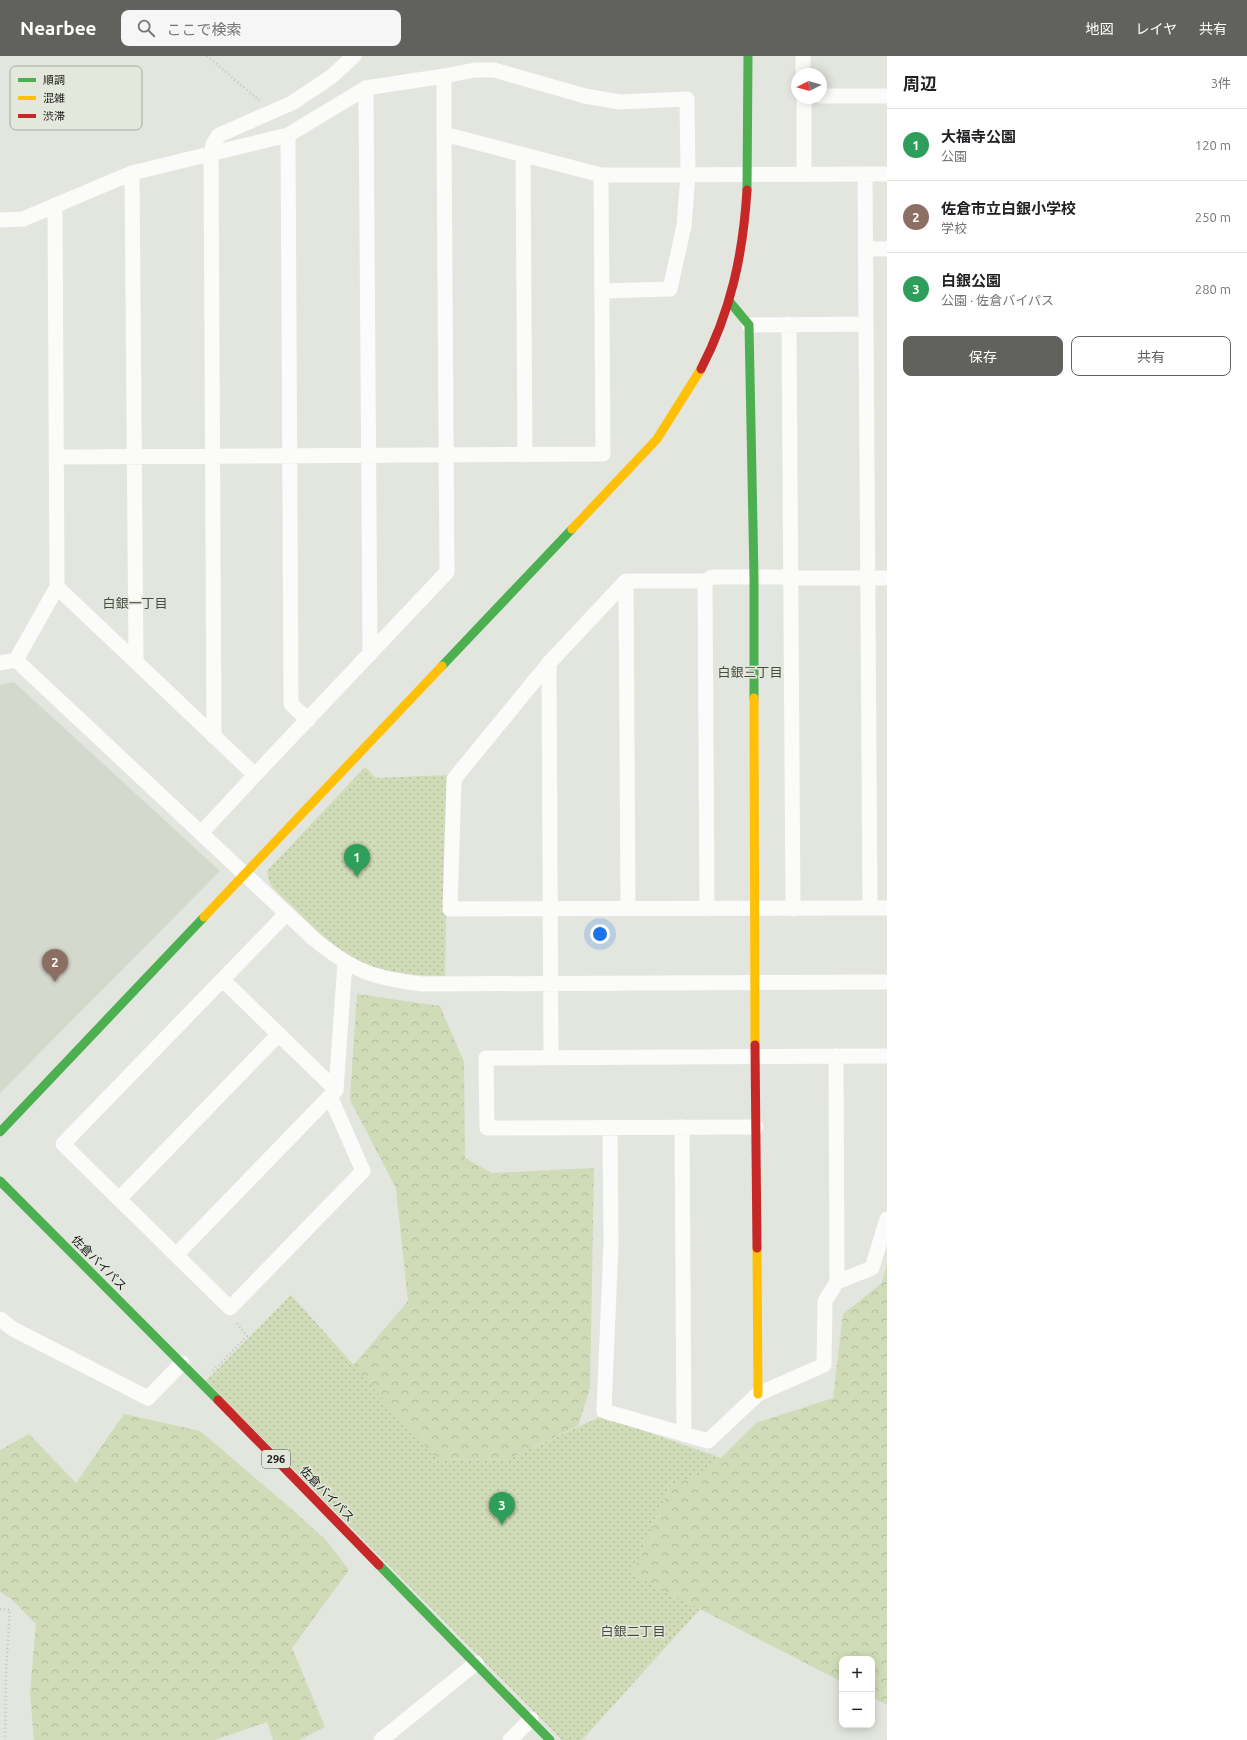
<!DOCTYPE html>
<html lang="ja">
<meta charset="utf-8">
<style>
:root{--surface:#fff;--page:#f6f6f6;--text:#202124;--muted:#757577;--line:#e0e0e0;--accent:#61625e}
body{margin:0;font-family:Ubuntu,"Noto Sans JP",sans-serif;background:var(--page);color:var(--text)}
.controls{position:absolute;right:12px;bottom:12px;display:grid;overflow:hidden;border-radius:8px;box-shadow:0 2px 10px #0003}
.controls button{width:36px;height:36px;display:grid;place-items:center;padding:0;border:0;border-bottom:1px solid var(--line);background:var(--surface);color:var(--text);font:20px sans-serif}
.compass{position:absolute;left:791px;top:12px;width:36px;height:36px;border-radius:50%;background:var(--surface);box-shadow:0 2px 10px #0003;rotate:264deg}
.you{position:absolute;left:600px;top:878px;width:14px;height:14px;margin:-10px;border:3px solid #fff;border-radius:50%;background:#1a73e8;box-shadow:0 0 0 6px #1a73e833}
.badge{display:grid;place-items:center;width:26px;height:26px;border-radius:50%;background:var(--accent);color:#fff;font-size:13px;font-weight:700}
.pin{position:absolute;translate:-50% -33px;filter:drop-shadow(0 1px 2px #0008)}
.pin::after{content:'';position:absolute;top:21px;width:14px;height:12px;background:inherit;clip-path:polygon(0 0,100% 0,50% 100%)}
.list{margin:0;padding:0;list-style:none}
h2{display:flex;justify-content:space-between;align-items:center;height:52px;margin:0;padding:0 16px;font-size:17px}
h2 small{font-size:13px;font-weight:400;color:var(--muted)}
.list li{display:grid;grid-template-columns:26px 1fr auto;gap:12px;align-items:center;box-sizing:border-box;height:72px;padding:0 16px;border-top:1px solid var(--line)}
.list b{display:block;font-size:15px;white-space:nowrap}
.list p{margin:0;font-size:13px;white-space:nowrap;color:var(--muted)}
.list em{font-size:13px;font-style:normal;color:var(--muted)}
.actions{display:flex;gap:8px;padding:12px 16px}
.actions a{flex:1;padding:9px 0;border:1px solid var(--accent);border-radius:8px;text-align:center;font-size:14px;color:var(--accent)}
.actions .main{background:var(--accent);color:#fff}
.icon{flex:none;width:22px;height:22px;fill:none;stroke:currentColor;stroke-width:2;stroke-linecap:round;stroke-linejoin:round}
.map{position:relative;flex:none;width:887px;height:1684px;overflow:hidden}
header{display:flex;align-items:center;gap:24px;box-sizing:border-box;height:56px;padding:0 20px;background:var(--accent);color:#fff}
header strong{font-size:19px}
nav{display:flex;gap:22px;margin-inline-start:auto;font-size:14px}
.search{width:280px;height:36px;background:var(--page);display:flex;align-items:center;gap:10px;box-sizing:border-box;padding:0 14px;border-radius:8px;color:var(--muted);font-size:15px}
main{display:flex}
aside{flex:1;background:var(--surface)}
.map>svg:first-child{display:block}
.built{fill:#d5d9cd}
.grass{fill:url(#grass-dots)}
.forest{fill:url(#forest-crowns)}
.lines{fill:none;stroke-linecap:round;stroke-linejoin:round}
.path{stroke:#c4c5c1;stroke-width:2.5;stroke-dasharray:1 3;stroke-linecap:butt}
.street{stroke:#fbfbfa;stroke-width:15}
.fast{stroke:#4caf50;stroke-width:9}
.slow{stroke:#ffc107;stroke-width:9}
.jam{stroke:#c62828;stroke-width:9}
.labels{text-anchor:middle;stroke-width:3;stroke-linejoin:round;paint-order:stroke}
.shield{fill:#e4e8dc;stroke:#575953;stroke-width:1}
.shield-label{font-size:11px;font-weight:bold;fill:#1b1c18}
.street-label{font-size:12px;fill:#1b1c18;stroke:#e4e8dc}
.neighbourhood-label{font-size:13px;fill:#484b41;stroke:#e4e8dc}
.key{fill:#e4e8dc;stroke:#a8aba1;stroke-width:1}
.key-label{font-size:11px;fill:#1b1c18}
</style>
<header>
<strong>Nearbee</strong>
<div class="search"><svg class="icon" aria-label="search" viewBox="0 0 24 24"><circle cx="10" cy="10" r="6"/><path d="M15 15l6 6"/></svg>ここで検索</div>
<nav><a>地図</a><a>レイヤ</a><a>共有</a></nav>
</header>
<main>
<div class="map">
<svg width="887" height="1684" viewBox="0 0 887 1684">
<defs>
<pattern id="grass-dots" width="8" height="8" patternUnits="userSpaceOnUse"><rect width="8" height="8" fill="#d0dbb7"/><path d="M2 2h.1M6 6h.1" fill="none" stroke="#b2bb9d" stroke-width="1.8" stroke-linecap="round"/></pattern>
<pattern id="forest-crowns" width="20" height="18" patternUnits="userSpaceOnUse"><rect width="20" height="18" fill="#d0dbb7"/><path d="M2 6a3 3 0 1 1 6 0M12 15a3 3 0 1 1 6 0" fill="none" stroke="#b2bb9d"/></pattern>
</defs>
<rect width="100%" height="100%" fill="#e3e5df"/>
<path class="built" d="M14 626 220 815 0 1037V629Z"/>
<path class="grass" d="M365 711 376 722 448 719 445 920C371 919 346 906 295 853 288 845 275 836 270 827 268 824 268 818 267 815Z
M291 1239 438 1403 506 1404 602 1360 721 1402 704 1419 671 1428 632 1518 700 1553 582 1684H562L206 1325Z"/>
<path class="forest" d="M357 938 440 950 464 1006 465 1102 492 1117 594 1112 590 1332 578 1370 506 1404 437 1403 353 1310 408 1245 396 1132 350 1044Z
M887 1208V1649L872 1641V1603H842V1626L632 1518 671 1428 704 1419 756 1367 833 1342 843 1258 882 1227Z
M124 1358 200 1375 287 1449 326 1484 349 1514 292 1592 325 1671 299 1684H273L267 1666 215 1684H34L30 1637 36 1568 10 1542 0 1536V1394L29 1378 76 1427Z"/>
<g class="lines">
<path class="path" d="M207 0 260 45
M213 1315 247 1280 235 1265
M0 1553 10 1554 6 1614 5 1684"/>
<path class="street" d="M803 0V18
M444 20 475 14H494L585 40 620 46 687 43 688 119 684 170 670 233 602 235
M366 32 370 598
M821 40H887
M804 42V118
M288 79 291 648 308 664
M523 99 525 399
M132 117 136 605
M865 118 870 852
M0 164 23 163 132 117 288 79 366 32 444 20V78L601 119 887 118
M866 193H887
M789 268 793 853
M749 269 866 268
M57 401 603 398 601 119
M791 521H712L705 525H626L549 607 454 723 450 853 887 852
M791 522H887
M626 525 628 853
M705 525 707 853
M57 531 255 719 447 516 444 78
M16 604 315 884C354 915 372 922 422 928L887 926
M0 607 16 604 57 531 55 149
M549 607 551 1001
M214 681 211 99 213 88 219 79 292 47 331 21 354 0
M201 777 255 719
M287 857 63 1088 176 1199 336 1034 345 906
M223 924 336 1034
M836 1000 837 1226
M682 1071 684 1378
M756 1071 487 1072 486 1002 887 1000
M610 1072 611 1187 604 1355 708 1385 758 1338 824 1309 825 1245 837 1226 872 1212 887 1163
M119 1143 279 978
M176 1199 230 1252 363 1115 330 1040
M0 1263 13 1273 148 1342 182 1307
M381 1684 476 1607
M510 1684 531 1663"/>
<path class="fast" d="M747 134 748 0
M729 245 749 269 754 521V642
M442 610 572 473
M0 1076 204 861
M0 1125 218 1344
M379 1509 550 1684"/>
<path class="slow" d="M572 473 657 383 701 313
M754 642 755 989
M204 861 442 610
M757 1192 758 1338"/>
<path class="jam" d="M701 313C731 255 743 199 747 134
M755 989 757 1192
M218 1344 379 1509"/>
</g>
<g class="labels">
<rect class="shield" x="262" y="1394" width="28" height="18" rx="3"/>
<g class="shield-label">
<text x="276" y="1407">296</text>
</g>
<g class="street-label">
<text transform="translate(99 1207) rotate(45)" y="4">佐倉バイパス</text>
<text transform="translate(327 1438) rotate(46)" y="4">佐倉バイパス</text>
</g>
<g class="neighbourhood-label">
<text x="135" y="552">白銀一丁目</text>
<text x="750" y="621">白銀三丁目</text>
<text x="633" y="1580">白銀二丁目</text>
</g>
</g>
<rect x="10" y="10" width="132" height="64" rx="6" class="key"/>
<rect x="18" y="22" width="18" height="4" fill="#4caf50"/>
<rect x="18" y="40" width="18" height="4" fill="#ffc107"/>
<rect x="18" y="58" width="18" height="4" fill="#c62828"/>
<g class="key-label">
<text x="43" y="28">順調</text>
<text x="43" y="46">混雑</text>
<text x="43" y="64">渋滞</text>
</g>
</svg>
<div class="controls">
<button>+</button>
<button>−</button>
</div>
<svg class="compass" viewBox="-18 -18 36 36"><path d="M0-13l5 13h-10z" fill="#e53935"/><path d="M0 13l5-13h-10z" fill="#757577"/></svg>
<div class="you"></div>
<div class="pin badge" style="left:357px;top:821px;background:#2e9e5b">1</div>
<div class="pin badge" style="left:55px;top:926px;background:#8d6e63">2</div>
<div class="pin badge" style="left:502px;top:1469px;background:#2e9e5b">3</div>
</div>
<aside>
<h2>周辺<small>3件</small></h2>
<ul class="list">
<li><span class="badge" style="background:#2e9e5b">1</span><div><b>大福寺公園</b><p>公園</p></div><em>120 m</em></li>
<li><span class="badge" style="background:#8d6e63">2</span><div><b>佐倉市立白銀小学校</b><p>学校</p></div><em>250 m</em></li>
<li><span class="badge" style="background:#2e9e5b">3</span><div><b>白銀公園</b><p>公園 · 佐倉バイパス</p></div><em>280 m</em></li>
</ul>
<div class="actions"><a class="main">保存</a><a>共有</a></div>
</aside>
</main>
